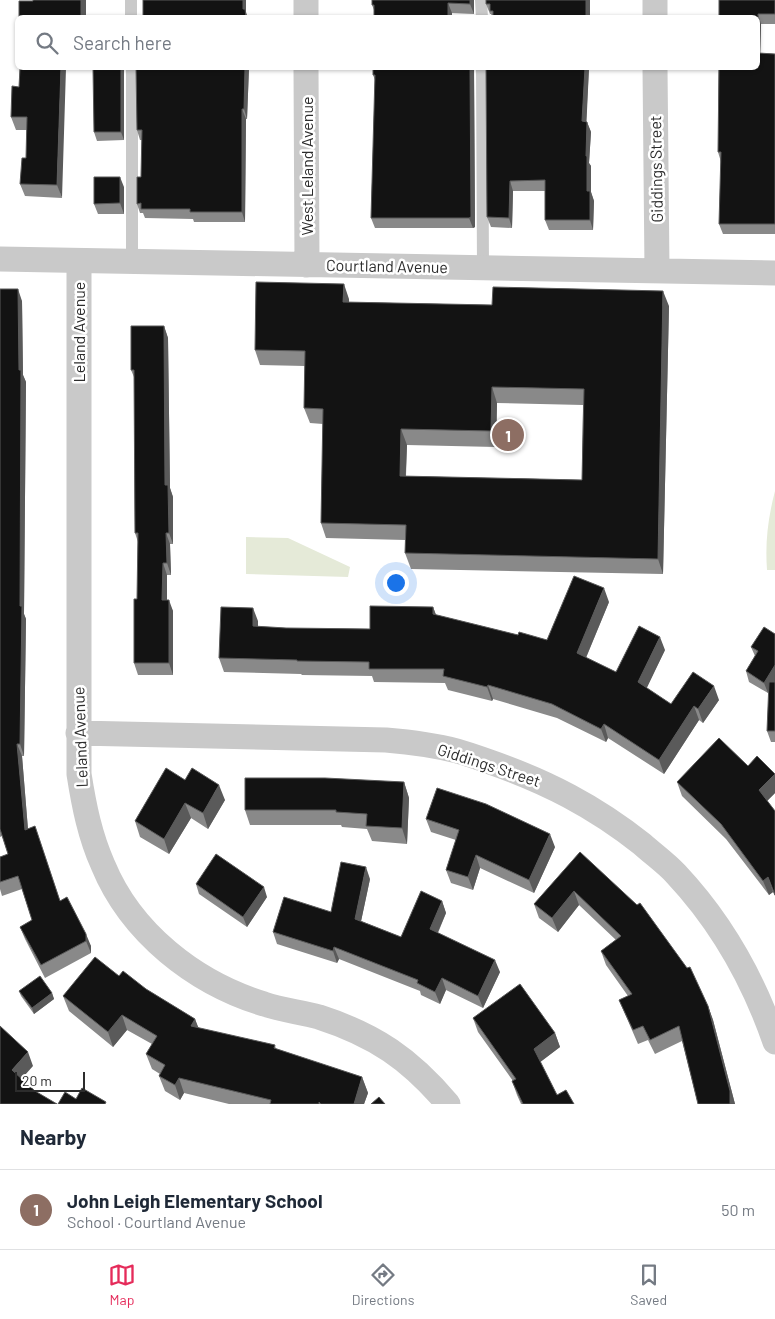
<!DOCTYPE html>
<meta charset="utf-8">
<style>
:root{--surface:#fff;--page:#f6f6f7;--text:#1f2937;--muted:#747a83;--line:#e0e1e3;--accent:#e52b5a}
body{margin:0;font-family:Barlow,sans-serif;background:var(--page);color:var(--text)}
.scale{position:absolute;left:15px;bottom:12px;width:70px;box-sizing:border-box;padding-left:5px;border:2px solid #2c2c2c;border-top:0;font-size:14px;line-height:18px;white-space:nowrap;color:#2c2c2c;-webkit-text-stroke:4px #fff;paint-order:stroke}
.you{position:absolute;left:395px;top:582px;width:18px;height:18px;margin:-12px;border:4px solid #fff;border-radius:50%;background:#1a73e8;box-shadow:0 0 0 8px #1a73e833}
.badge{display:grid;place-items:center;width:32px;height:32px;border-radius:50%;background:var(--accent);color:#fff;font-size:16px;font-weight:700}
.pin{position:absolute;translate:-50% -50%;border:2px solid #fff;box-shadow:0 1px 5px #0006}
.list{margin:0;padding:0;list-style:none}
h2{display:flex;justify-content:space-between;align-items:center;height:65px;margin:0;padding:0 20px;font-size:21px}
h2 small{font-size:16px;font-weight:400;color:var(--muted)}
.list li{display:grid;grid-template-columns:32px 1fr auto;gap:15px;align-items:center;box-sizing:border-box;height:80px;padding:0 20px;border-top:1px solid var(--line)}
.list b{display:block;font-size:19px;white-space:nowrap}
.list p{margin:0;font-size:16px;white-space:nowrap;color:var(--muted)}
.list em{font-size:16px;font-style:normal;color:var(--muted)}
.icon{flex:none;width:28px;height:28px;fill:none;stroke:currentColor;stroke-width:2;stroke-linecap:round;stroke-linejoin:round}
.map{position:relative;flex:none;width:775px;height:1104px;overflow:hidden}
.search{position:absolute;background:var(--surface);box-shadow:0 1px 4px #0004;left:15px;right:15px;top:15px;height:55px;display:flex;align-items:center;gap:12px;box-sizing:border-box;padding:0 18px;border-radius:8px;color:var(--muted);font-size:19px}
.sheet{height:145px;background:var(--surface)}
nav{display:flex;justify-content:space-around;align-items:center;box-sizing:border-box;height:70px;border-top:1px solid var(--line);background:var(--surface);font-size:14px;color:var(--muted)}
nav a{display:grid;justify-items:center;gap:2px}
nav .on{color:var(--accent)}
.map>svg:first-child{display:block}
.green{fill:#e5ead8}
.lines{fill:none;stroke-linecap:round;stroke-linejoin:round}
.lane{stroke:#c9c9c9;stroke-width:12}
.street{stroke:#c9c9c9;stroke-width:25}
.wall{fill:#898989;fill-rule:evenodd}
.shaded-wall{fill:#5a5a5a}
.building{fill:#131313;stroke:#5a5a5a;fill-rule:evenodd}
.labels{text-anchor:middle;stroke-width:5;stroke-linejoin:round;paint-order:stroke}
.street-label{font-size:16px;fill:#2c2c2c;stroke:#fff}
</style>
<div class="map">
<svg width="775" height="1104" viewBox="0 0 775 1104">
<rect width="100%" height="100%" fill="#fff"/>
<path class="green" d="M775 491V570H767C765 542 768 518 775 491Z
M246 537 288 538 350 567 348 577 246 574Z"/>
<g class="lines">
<path class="lane" d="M131 0V18
M481 0 482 18
M132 68V262
M482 68 483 268"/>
<path class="street" d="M306 0V18
M655 0V18
M306 68 307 265
M655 68 657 270
M0 259 775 273
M79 261V774C84 806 90 836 103 865 131 933 195 983 264 1004 282 1010 301 1012 319 1017 375 1035 410 1059 448 1104
M78 733 386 740C410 742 434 745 457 751 468 754 479 758 490 762 547 782 594 806 642 844 653 854 666 863 676 874 721 922 754 981 775 1042"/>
</g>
<path class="wall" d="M372 0H474V14L374 10 372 5Z
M486 0H590V18H493L491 14H490L486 4Z
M719 0H775V24H761L760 53 775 54V234H723L719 224 721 162 718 152Z
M20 68 62 198 25 196 20 184 26 158 27 130H16L11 117 19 87Z
M124 68V140L97 141 94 132Z
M249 68 247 119H246L245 222H194L193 219 145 218 143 213H140L137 204 141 177 142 140H140L137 130Z
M474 68 475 227 473 228H375L371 218 375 80 373 75Z
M486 68H589L586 122H587L591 132 589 163 591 166V192L594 201 593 230H549L545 220V191H513L512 228 491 227 487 217Z
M124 187V214H98L94 204Z
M0 289 22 301 23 375 26 382 24 614 26 619 24 756H22L28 829 39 839 60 901 91 946V953L45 978 25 939 20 927 32 920 22 889 2 896 0 889V857L8 854 2 836 0 837Z
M349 299V302L492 305 669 306 663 574 411 569 405 553V540L326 538 321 523 323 424 310 423 304 408 305 366 260 365 255 350ZM497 403 583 405 582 480 406 476 407 445 496 447Z
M164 326 168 338 170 488 173 497V544H170L171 575H167V600L173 611V675H138L134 663 137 599 138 542 135 533 134 377 131 370Z
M609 602 586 658 616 672 665 650 646 688 671 704 719 700 703 723 699 720 664 774 608 738 606 742 557 718 493 699 492 701 448 690 445 683 374 682 372 676 302 675 301 674 224 672 219 658 258 621V627L286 628 370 629 433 607 436 615 518 635 547 640Z
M775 634V742H771L767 731 769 692 768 693 749 682 746 671 755 656 751 647Z
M748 766 775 774V793L767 801 775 811V896L773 892 769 895 726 839 682 796 677 782Z
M185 780 225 800 208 829 191 818 169 854 140 837 135 821Z
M404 782 409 798 407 844 372 841 367 829 342 827 341 825H250L245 810Z
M426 819 555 847 534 893 480 868 473 890 451 883 446 870 456 840 431 832Z
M580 852 708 1006 713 1020 735 1104H698L682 1041 655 1054 648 1040 638 1044 625 1014 619 1000 628 996 606 965 601 951 616 940 579 905 558 932 539 918 534 904Z
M370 879 361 921 401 937 442 901 446 913 438 933 500 972 483 1008 446 990 440 1004 421 995 420 991 339 959 337 963 277 944 273 932 331 912Z
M196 884 267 897 247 927 199 894Z
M119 976 146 989 195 1019 198 1028 275 1045 276 1049 362 1077 368 1093 364 1104H229L184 1093 180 1100 165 1091 159 1076 160 1074 152 1069 146 1054 152 1044 127 1030 113 1047 69 1011 63 996Z
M19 991 52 993 54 999 34 1014 21 996Z
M473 1018 555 1033 560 1047 540 1062 557 1095 574 1104H521L517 1095 512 1081H513L478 1032Z"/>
<path class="shaded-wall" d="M81 0H86V18H81Z
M243 0H246V12L248 18H246L243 9Z
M470 0H474V14L470 4Z
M586 0H590V18H586Z
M448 3 452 13V18H448Z
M758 14 761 24 760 64 758 57Z
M61 68H66L62 198 57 185Z
M121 68H124V140L121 132Z
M245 68H249L247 119 244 109Z
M470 68H474L475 227 473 228 469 218Z
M585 68H589L586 132 582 121Z
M242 109 246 119 245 222 242 212Z
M587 122 591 132 589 163 591 166V192L594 201 593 230 590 220 587 191 586 156Z
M120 177 124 187V214L120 203Z
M510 181 513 191 512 228 509 218Z
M344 284 349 299V317L343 302Z
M18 289 22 301 23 375 26 382 24 614 26 619 24 756 20 744Z
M663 291 669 306 663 574 658 559Z
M164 326 168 338 170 488 173 497V544L169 533 165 485Z
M492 387 497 403 496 447 491 431Z
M401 429 407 445 405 491 400 476Z
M166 533 170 544 171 575 167 563Z
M163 563 167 575V611L162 600Z
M604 588 609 602 582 667 577 653Z
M169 600 173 611V675L169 663Z
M433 607 438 620 433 614Z
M253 608 258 621V640L253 626Z
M660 637 665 650 643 696 638 682Z
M775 665V682L768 693 764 683Z
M488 685 493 699 492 701 487 687Z
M714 686 719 700 703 723 698 709Z
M694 706 699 720 664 774 659 760Z
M604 724 608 738 606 742 601 729Z
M17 744 22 756 29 842 25 830Z
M775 774V793L764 804 759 790Z
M404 782 409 798 407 844 402 828Z
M219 785 225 800 208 829 203 813Z
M185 803 191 818 169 854 164 839Z
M550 834 555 847 534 893 529 880Z
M476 855 480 868 473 890 468 877Z
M366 867 370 879 359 931 355 919Z
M768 877 773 892 769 895 763 881Z
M264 887 267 897 247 927 243 917Z
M574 891 579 905 558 932 552 918Z
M442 901 446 913 434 941 430 929Z
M86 934 91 946V953L86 941Z
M334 947 339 959 337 963 333 951Z
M495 960 500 972 483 1008 478 996Z
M442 978 446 990 440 1004 435 992Z
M52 993 54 999 34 1014 32 1008Z
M708 1006 713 1020 735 1104H730Z
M122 1015 127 1030 113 1047 108 1032Z
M195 1019 201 1034 191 1026Z
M555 1033 560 1047 539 1063 534 1049Z
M28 1052 33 1066 17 1084 12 1070Z
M362 1077 368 1093 364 1104H354Z
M179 1078 184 1093 180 1100 175 1085Z"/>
<path class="building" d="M33 0H81V18H19V1H33Z
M143 0H243V9H245L246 18H143Z
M372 0H470V4L448 3V18H374V5H372Z
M486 0H586V18H493V11H490V4H486Z
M719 0H775V14H758V20V18H719Z
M758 53 775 54V224H719L721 152H718L719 68H758Z
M20 68H61L57 185 20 184 22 158H26L27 117H11L12 86 19 87Z
M93 68H121V132H94Z
M136 68H245L244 109H242V212H190V209H141V203L137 204V177H141L142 130H137Z
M373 68H470L471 217 469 218H371L375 75H373Z
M486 68H585L582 121 587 122 586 156H587V191H590V220H545V180L510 181 509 218 487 217Z
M94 177H120V203L94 204Z
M256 282 344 284 343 302 492 305 493 287 663 291 658 559 405 553 406 525 321 523 323 409 304 408 305 351 255 350ZM492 387 584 389 582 480 400 476 401 429 491 431Z
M0 289H18L19 370H21L20 606H22L20 744H17L25 830 35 826 60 901 67 897 86 934V941L41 965 20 927 32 920 18 876 0 882V857L8 854 0 829Z
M131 326H164L165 485H168L169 533H166L167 563H163L162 600H169V663H134V599H137L138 533H135L134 370H131Z
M574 576 604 588 577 653 616 672 639 626 660 637 638 682 671 704 693 672 714 686 698 709 694 706 659 760 604 724 601 729 552 704 488 685 487 687 443 676 444 669H369V662L297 661V660L219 658 221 607 253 608V626L286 628 370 629V606L433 607V614L518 635 519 632 547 640Z
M764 627 775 634V665L764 683 746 671 758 651 751 647Z
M769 682H775V731H767Z
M719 738 748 766 757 756 775 774 759 790 775 811V895L768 877 763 881 721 824 677 782Z
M166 768 185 780 192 768 219 785 203 813 185 803 164 839 135 821Z
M245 778H325L404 782 402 828 366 826 367 814 336 812V810H245Z
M437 788 486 804 550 834 529 880 476 855 468 877 446 870 459 830 426 819Z
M580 852 637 905 640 903 687 968 690 967 708 1006 730 1091V1104H698L679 1026 650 1040 643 1026 633 1030 619 1000 632 994 601 951 621 936 574 891 552 918 534 904Z
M216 854 264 887 243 917 196 884Z
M341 862 366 867 355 919 401 937 421 891 442 901 430 929 495 960 478 996 442 978 435 992 417 983 418 980 334 947 333 951 273 932 284 897 331 912Z
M95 957 119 976 123 971 146 989 195 1019 191 1026 275 1045 274 1048 362 1077 354 1104H321L319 1102V1104H270L271 1100 179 1078 175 1085 159 1076 165 1065 146 1054 157 1036 122 1015 108 1032 63 996Z
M40 976 52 993 32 1008 19 991Z
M520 984 555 1033 534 1049 557 1095 566 1090 574 1104H523L512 1081 516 1079 473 1018Z
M0 1026 28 1052 12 1070 35 1091 57 1104H0Z
M82 1088 106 1102 105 1104H58L65 1092 76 1099Z
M379 1097 385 1104H371Z"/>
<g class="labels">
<g class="street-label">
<text transform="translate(307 166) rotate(-90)" y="6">West Leland Avenue</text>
<text transform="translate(656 169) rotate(-91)" y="6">Giddings Street</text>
<text transform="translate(387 266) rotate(1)" y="6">Courtland Avenue</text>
<text transform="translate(79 332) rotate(-90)" y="6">Leland Avenue</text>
<text transform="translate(80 737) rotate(-92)" y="6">Leland Avenue</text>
<text transform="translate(489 765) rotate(18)" y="6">Giddings Street</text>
</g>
</g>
</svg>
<div class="scale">20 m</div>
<div class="you"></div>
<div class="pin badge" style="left:508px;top:435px;background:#8d6e63">1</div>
<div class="search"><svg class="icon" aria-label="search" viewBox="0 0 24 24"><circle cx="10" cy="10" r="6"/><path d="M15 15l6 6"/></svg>Search here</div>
</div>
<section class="sheet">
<h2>Nearby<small></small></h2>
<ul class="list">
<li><span class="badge" style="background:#8d6e63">1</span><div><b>John Leigh Elementary School</b><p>School · Courtland Avenue</p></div><em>50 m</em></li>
</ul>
</section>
<nav>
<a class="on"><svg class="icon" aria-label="map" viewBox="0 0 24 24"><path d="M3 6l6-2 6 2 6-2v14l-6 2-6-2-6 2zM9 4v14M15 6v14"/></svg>Map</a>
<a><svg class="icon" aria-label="directions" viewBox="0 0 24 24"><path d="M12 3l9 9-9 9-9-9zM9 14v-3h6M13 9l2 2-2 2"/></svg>Directions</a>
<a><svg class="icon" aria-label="saved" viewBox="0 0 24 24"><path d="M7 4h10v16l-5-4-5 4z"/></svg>Saved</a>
</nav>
